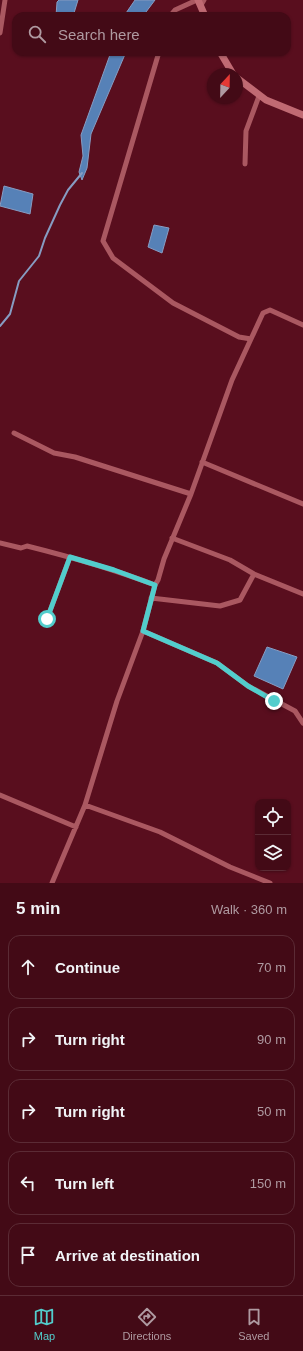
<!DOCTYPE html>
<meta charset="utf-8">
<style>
:root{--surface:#430a16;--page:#4a131f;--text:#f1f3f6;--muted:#af9aa1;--line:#5b2b35;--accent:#52cdcc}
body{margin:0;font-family:Helvetica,sans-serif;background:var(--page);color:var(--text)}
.controls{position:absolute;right:12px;bottom:12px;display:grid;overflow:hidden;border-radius:8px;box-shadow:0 1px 3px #0004}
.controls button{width:36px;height:36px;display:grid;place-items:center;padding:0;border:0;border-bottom:1px solid var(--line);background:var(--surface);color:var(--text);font:20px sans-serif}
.compass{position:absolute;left:207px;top:68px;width:36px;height:36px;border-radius:50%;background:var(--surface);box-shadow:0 1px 3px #0004;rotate:22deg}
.stop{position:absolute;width:12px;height:12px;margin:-9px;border:3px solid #52cdcc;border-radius:50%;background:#fff}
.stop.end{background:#52cdcc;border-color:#fff;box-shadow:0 1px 4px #0008}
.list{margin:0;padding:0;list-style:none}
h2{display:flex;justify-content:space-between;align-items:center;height:52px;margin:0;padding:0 16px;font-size:17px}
h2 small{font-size:13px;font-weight:400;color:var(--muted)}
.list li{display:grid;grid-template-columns:26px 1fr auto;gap:12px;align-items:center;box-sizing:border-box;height:64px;margin:0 8px 8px;padding:0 8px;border:1px solid var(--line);border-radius:12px}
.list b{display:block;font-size:15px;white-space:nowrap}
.list em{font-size:13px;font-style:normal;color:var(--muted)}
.icon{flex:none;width:22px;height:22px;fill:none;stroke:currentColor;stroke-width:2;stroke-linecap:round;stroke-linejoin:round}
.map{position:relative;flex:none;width:303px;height:883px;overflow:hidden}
.search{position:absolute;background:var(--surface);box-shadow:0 1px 3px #0004;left:12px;right:12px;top:12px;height:44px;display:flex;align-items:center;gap:10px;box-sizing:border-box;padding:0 14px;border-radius:12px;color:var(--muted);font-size:15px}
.sheet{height:412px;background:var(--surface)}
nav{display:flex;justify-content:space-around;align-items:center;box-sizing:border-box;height:56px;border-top:1px solid var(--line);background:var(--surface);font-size:11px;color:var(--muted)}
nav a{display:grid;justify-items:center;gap:2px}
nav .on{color:var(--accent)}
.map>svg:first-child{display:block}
.water{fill:#5681b7;stroke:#879cc2}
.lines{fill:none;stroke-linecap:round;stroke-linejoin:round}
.stream{stroke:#879cc2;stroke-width:2}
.minor{stroke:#aa5861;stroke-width:5}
.secondary{stroke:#c06a73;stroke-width:7}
.route{stroke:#52cdcc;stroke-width:5}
</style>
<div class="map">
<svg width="303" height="883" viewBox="0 0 303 883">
<rect width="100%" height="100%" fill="#590e1e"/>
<path class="water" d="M59 0H78L74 13 75 16H56L57 2Z
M135 0H155L143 16H124Z
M111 52H126L91 134 87 168 82 180 79 172 83 156 81 135Z
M4 186 33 194 30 214 0 206Z
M154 225 169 228 162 253 148 247Z
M267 647 297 657 283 689 254 676Z"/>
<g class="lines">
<path class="stream" d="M0 326 10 314 19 281 39 256 45 238 60 205 68 190 82 173"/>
<path class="minor" d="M201 5 204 0
M170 16 175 10 197 0
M0 33 5 0
M159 52 103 241 113 258 173 303 239 337 251 339
M245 164 246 131 259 96
M14 433 54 453 75 457 191 494
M202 462 303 504
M172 538 230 560 254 574 303 594
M0 543 21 548 27 546C71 557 113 569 155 585
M151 598 220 606 240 600 254 574
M47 619 70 557
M143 631 217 663 248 686 295 711 303 723
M0 795 76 827
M85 805 117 701 143 631 155 585 158 580 164 559 191 494 232 380 263 313 270 310 303 325
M52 883 85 805 160 832 230 867 270 883"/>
<path class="secondary" d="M198 0 205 16
M220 52 233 74
M237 78 266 100 303 115"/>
</g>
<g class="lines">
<path class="route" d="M47 619 70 557 114 570 155 585 143 631 217 663 248 686 274 701"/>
</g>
</svg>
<div class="controls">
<button><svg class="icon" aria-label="locate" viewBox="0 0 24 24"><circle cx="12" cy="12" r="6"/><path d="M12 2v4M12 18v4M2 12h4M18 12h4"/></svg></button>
<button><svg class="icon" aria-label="layers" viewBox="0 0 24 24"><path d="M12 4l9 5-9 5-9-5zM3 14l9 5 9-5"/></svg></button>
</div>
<svg class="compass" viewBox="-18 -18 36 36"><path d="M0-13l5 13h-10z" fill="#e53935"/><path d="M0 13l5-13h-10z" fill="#af9aa1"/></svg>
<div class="stop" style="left:47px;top:619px"></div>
<div class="stop end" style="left:274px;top:701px"></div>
<div class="search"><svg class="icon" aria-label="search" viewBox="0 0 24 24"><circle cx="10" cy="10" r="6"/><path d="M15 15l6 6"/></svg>Search here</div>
</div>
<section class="sheet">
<h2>5 min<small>Walk · 360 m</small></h2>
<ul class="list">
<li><svg class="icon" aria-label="ahead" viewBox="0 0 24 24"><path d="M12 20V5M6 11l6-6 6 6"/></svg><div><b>Continue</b></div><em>70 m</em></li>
<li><svg class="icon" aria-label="right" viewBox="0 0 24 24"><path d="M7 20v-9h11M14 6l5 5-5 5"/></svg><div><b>Turn right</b></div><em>90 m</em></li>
<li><svg class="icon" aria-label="right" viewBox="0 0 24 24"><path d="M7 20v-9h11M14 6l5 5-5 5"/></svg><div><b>Turn right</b></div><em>50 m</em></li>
<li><svg class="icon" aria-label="left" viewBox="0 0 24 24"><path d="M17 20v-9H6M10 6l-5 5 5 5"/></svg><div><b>Turn left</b></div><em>150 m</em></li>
<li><svg class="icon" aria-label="arrive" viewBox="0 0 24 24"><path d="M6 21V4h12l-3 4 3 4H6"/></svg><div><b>Arrive at destination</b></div></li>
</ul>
</section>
<nav>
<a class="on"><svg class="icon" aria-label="map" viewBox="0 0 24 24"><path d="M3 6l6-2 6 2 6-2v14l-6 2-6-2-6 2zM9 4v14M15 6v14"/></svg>Map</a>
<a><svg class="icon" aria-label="directions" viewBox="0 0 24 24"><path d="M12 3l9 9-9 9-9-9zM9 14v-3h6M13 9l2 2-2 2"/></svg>Directions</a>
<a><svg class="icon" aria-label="saved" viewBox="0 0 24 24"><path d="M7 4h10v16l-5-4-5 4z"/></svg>Saved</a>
</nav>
